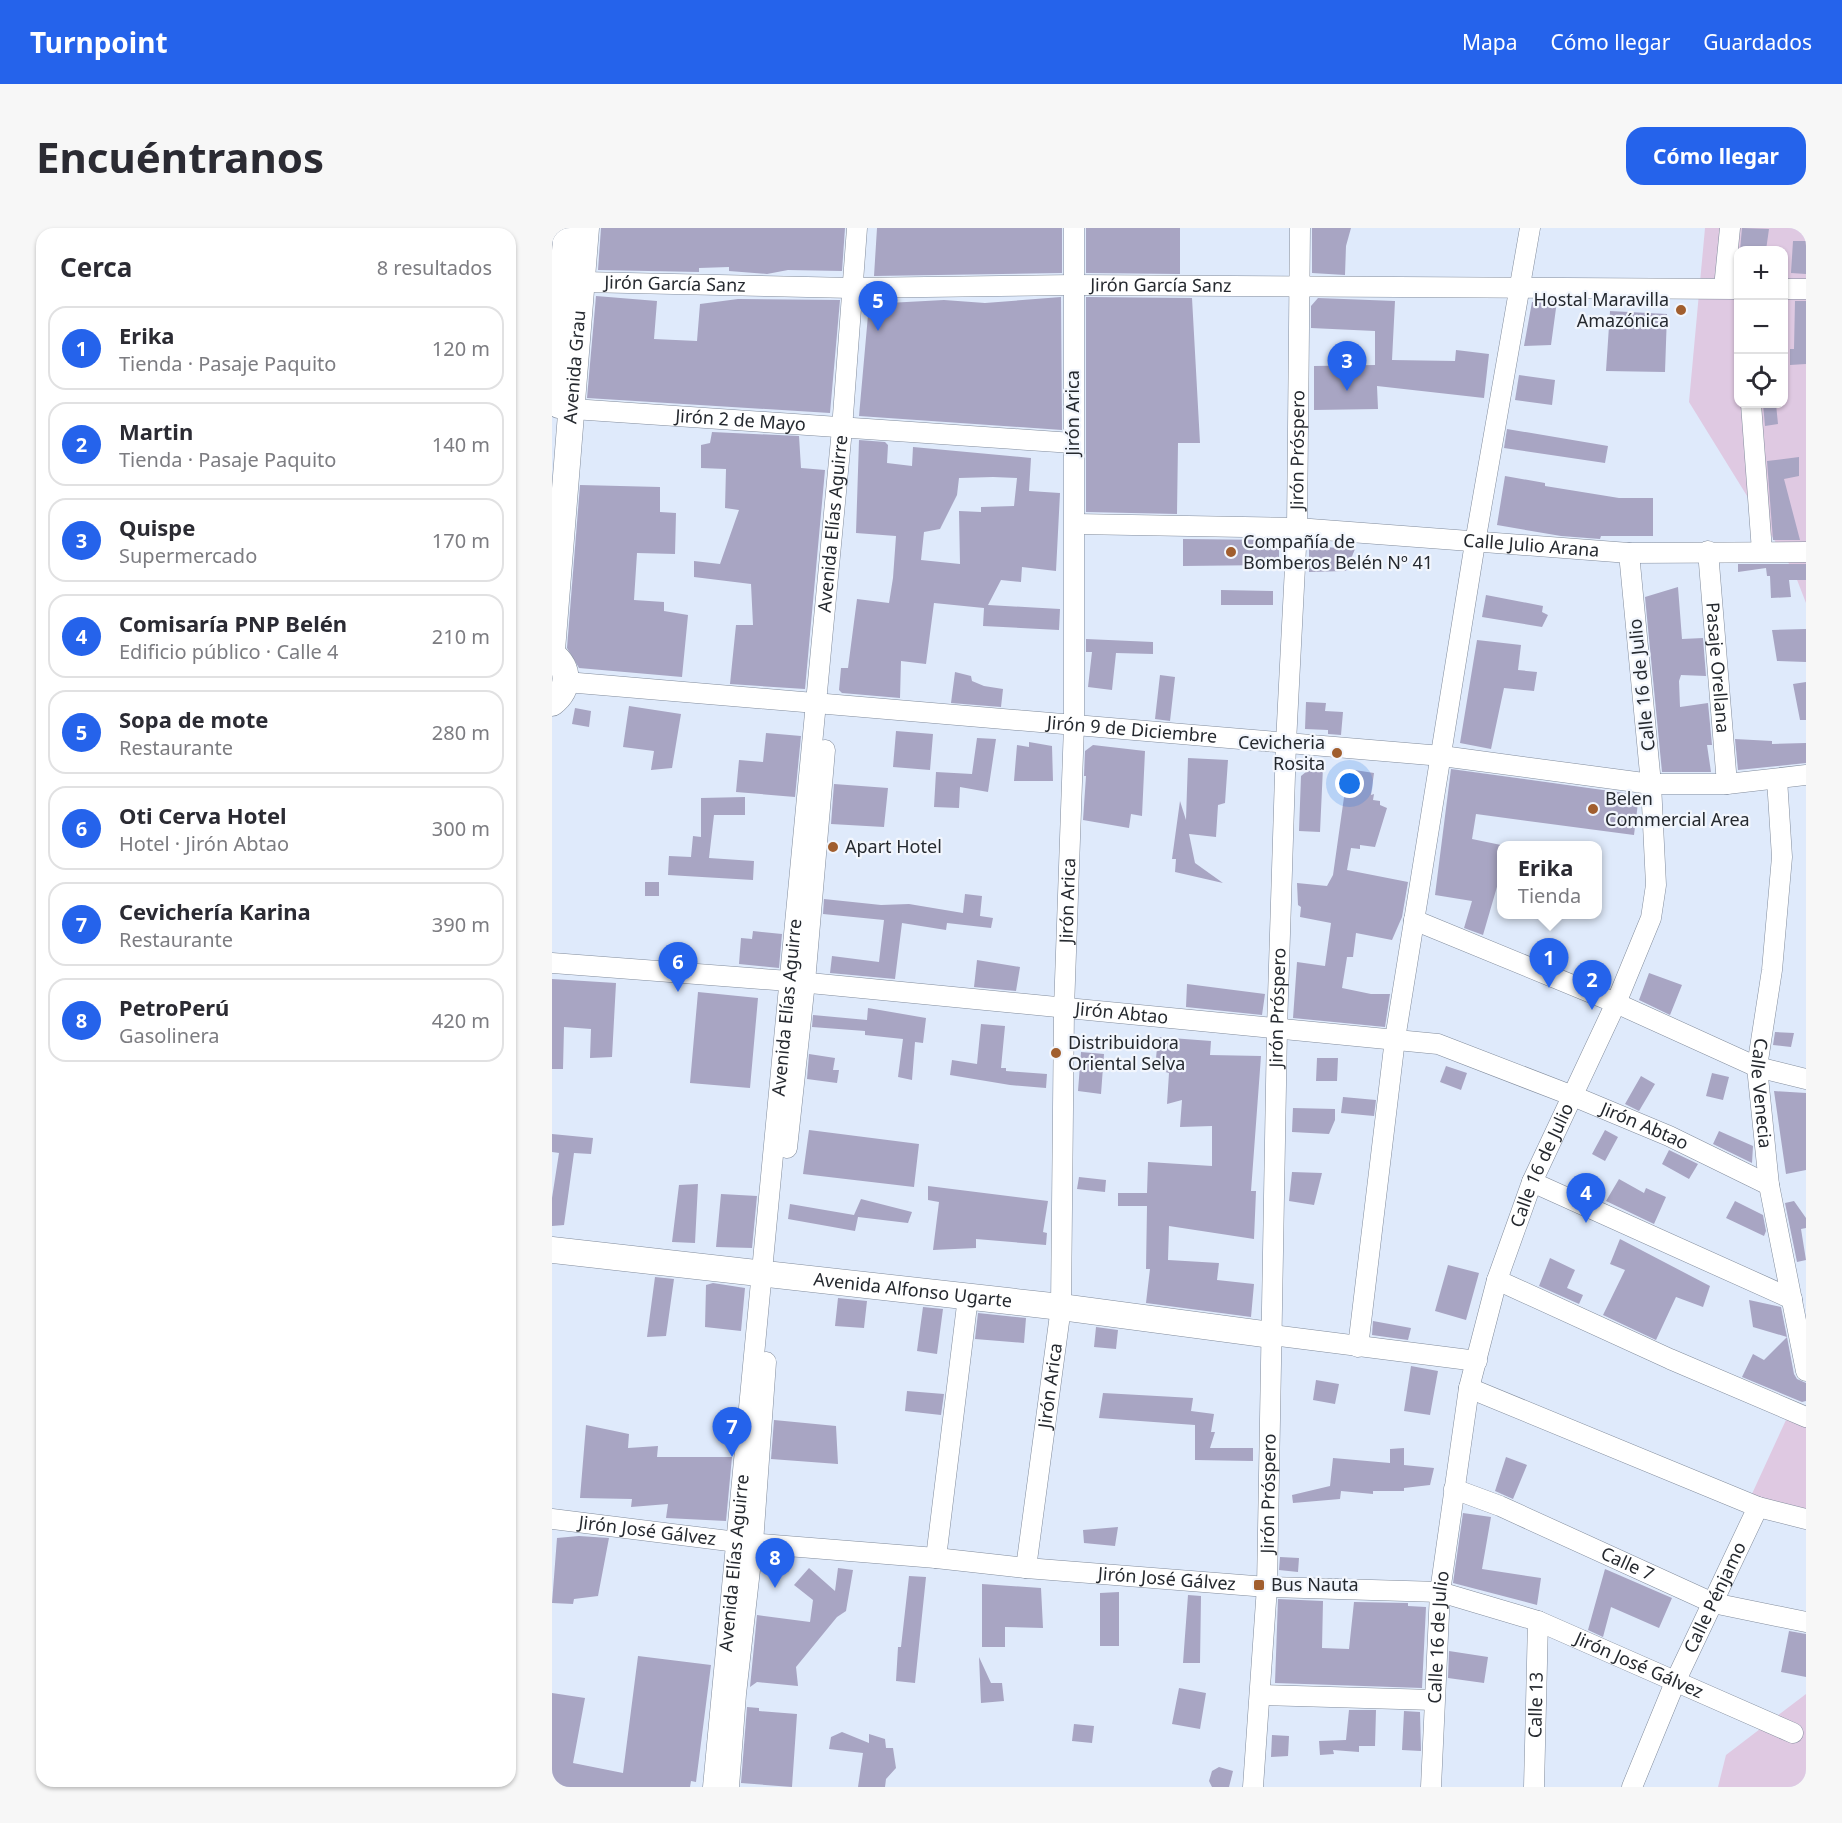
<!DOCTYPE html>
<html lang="es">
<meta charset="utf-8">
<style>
:root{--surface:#fff;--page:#f7f7f7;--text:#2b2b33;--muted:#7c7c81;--line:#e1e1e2;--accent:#2563eb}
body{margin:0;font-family:"Noto Sans",sans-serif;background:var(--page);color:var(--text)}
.controls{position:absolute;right:18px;top:18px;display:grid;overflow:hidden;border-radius:12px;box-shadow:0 2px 4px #0004}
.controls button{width:54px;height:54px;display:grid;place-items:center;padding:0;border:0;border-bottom:2px solid var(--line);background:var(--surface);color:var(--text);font:30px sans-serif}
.you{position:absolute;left:798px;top:556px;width:21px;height:21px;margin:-15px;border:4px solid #fff;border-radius:50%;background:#1a73e8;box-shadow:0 0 0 9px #1a73e833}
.badge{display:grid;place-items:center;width:39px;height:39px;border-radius:50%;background:var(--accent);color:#fff;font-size:20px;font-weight:700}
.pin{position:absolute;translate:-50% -50px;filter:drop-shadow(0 2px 3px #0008)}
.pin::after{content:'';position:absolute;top:32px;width:21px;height:18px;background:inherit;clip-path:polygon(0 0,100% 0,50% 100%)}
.popup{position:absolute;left:945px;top:613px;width:105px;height:78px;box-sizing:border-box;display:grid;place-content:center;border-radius:12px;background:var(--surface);filter:drop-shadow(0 2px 4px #0005);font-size:20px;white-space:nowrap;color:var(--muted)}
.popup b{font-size:22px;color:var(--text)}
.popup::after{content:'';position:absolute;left:50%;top:100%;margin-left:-12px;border:12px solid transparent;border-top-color:var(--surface)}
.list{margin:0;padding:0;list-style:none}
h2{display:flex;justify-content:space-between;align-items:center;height:78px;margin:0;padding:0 24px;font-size:26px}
h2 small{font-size:20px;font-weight:400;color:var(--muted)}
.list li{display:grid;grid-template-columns:39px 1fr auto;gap:18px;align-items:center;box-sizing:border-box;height:84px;margin:0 12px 12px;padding:0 12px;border:2px solid var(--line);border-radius:18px}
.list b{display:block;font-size:22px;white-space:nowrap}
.list p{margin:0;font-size:20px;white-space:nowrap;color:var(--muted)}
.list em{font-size:20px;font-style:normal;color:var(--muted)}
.icon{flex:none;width:33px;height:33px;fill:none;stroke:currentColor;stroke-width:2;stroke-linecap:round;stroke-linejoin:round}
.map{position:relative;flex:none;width:1254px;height:1559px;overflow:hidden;border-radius:18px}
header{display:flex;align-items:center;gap:36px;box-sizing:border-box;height:84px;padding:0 30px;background:var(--accent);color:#fff}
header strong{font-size:28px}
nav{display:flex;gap:33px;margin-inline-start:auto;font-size:21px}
.intro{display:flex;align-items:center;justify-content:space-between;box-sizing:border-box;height:144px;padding:0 36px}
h1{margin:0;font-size:42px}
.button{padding:15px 27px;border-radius:18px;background:var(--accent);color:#fff;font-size:21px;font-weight:700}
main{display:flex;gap:36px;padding:0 36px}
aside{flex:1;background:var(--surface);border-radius:18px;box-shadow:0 2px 4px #0004}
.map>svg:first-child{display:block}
.green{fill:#dfc9e2;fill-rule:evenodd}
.building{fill:#a8a5c3;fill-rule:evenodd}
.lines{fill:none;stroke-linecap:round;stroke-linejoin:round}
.minor-casing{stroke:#828c9c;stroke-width:21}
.major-casing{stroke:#828c9c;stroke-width:27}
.minor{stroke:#fff;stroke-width:20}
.major{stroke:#fff;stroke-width:26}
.poi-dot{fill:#a15e2e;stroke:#f2f6fd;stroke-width:2}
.labels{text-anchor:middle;stroke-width:4.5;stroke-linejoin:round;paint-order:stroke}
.street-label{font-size:18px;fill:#25292f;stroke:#f2f6fd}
.poi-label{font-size:18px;fill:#25292f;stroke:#f2f6fd;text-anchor:start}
</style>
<header>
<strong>Turnpoint</strong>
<nav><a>Mapa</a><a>Cómo llegar</a><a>Guardados</a></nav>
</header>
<div class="intro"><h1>Encuéntranos</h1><a class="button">Cómo llegar</a></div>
<main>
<aside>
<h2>Cerca<small>8 resultados</small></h2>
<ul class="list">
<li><span class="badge">1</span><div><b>Erika</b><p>Tienda · Pasaje Paquito</p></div><em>120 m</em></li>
<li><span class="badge">2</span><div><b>Martin</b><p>Tienda · Pasaje Paquito</p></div><em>140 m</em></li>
<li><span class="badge">3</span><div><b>Quispe</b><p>Supermercado</p></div><em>170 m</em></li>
<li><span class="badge">4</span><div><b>Comisaría PNP Belén</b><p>Edificio público · Calle 4</p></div><em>210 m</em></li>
<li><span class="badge">5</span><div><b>Sopa de mote</b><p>Restaurante</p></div><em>280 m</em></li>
<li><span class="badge">6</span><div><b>Oti Cerva Hotel</b><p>Hotel · Jirón Abtao</p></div><em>300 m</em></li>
<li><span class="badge">7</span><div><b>Cevichería Karina</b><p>Restaurante</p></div><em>390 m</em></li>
<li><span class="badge">8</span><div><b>PetroPerú</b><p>Gasolinera</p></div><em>420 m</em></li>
</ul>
</aside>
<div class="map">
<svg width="1254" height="1559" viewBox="0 0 1254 1559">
<rect width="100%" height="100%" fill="#dfeafb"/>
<path class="green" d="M1153 0H1254V375L1242 344 1137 174ZM1186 22H1232V176H1186Z
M1234 1192 1254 1199V1284L1199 1268Z
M1254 1466V1559H1166L1174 1527Z"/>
<path class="building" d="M49 0H293L290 43 236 42 215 46 177 43V39L147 40V44L46 42Z
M325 0H510V45L322 48Z
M534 0H628V46L534 45Z
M760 0H799L794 18 793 47 760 45Z
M1190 0 1217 1 1214 22H1188Z
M1241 13H1254V46L1239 45Z
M44 68 105 73 102 111 145 113 148 76 186 71 288 72 278 185 35 170Z
M509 69 510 202 307 188 317 76 392 72 433 75Z
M534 69 640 70 648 215H626L625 286 534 284Z
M766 70 843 73 840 132 903 133 904 122 937 126 932 170 825 158 826 181 762 182V138L823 137V103L759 100V78Z
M1005 73 999 117 972 118 980 74Z
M1243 73H1254V136L1238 137V121H1242Z
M1058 83 1115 86 1113 144 1054 143Z
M967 147 1003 152 1000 177 963 172Z
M1211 176H1224L1226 196 1213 198Z
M955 201 1056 218 1053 235 952 220Z
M160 204 247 208 249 240 273 242 253 461 178 456 184 397H201L199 356 142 349V333L168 336 187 282 173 280 174 241 149 240V217L158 215Z
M307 212 333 214 336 217 335 235 360 238 361 219 479 230 477 263 508 265 504 343 470 339 469 354 449 352 436 377 508 381 507 402 431 398 432 380 382 375 374 436 349 433 348 470 290 465 287 462 289 440H296L305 371 337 375 341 350 344 308 304 305ZM441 249 465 250 462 278 429 279V284L407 283 408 336 369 332 372 304 388 301 405 267 407 250Z
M1247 229V248L1232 251 1248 312H1221L1215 233Z
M953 248 993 255V258L1067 270H1101V308H1049L1048 311 1009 308 945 297Z
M28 257 108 259V284L124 285 123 326 85 325 82 372 112 374V383L136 387 130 449 27 440 15 420Z
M631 311 727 312V337L631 338Z
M757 318 803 321 794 343 757 344Z
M1186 336H1254V352H1237L1239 369 1219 370 1218 348H1215L1214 340 1186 344Z
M1126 359 1130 411 1151 410 1154 448 1129 447 1127 453 1128 479 1156 475 1160 517H1155L1159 544H1110L1093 369Z
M669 362 721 363V377H669Z
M934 367 991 378 990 384 996 387 990 399 930 389Z
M1254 401V434L1225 433 1220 402Z
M534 411 601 414V426L564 425 560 462 536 459 540 424H534Z
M925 412 969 417 966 442 985 444 982 463 952 460 939 521 908 515Z
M403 444 419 448 420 453 432 458 451 461 449 479 399 475Z
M608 447 623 449 618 493 603 491Z
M1254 454V492H1248L1241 456Z
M754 474 774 475 773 483 791 484 789 507 776 506V502L753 501Z
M77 478 129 486 120 540 99 542 102 523 71 519Z
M23 480 39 483 37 499 20 496Z
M344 503 381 506 378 542 341 539Z
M214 505 249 508 243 569 184 564 187 532 211 534Z
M425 510 444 511 436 564 408 559 407 580 382 579 384 544 420 546Z
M1183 511 1220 513V516L1254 515V535L1186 542Z
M477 514 500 518 501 553H462L465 517 477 519Z
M541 517 593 523 590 588 579 586 577 600 531 592 534 548H532L533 523Z
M636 530 676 532 673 575 666 577 664 609 637 606 643 635 671 655 623 644 624 631H620L628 573 634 592Z
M760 539H771L768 604 747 603 749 548Z
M796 541 822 545 819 567 822 566 821 572 828 573V577L835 580 823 619 808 617V621L799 620 795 642 856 654 850 689 840 712 804 705 801 729H795L790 760 819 766H838L833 799 741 790 745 734 773 738 779 695 748 689 749 679 746 677 745 655 775 658 781 647Z
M899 541 1087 567 1082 607 924 586 920 611 949 617V645L931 707 912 700 920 673 883 667Z
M282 556 336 560 332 599 279 596Z
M193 569V587H162L157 630 202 633 201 652 116 647 117 628 139 629 141 608 149 609V570Z
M93 654H107V668H93Z
M413 666 430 668 428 688 441 690 439 700 395 695 394 702 350 695 343 751 278 745 280 728 327 734 332 692 271 686 272 671 329 677 357 676 411 685Z
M201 703 230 706 227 740 187 736 189 710 200 711Z
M425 732 468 739 464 763 422 759Z
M1097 745 1130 757 1118 787 1087 772Z
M0 751 64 755 60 829 38 830 39 801 12 799 11 841H0Z
M635 756 713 766 710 787 634 779Z
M146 764 206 770 198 860 138 855Z
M316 780 374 790 371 815 363 814 360 852 346 849 351 811 313 807V803L260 799 261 787 315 792Z
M429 796 453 798 449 840H454V843L495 846 494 860 458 857 398 847 400 832 425 836Z
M1223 804 1242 805 1239 819 1221 817Z
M606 809 659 813 658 827 709 828 699 963H704L702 1011 617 998 616 1032 667 1035 665 1052 702 1056 699 1089 594 1075 598 1041H594L595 978H566V965H595L596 934 660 938V898L628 899 630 872 615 876 617 845 603 841Z
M529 824 552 826 549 866 526 863Z
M257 826 283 830 281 842H287L285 855 255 851Z
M765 830H786L785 853H764Z
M894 838 915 845 909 862 888 854Z
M1160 845 1177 849 1171 872 1154 868Z
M1089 848 1103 856 1087 883 1073 876Z
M1222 863 1254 865V942L1234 946Z
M791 869 824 872 822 888 789 885Z
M741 880 783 881V892L777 906 740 904Z
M257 902 367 916 362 959 251 946Z
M1053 902 1066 909 1053 933 1040 926Z
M1167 903 1201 918 1200 935 1161 916Z
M0 906 41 910 39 926 22 925 12 997 0 998V970L7 925 0 924Z
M1117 922 1146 936 1137 951 1110 936Z
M740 944 770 945 762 977 737 973Z
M527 949 554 952 553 964 525 961Z
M1067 951 1092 965 1094 960 1114 969 1102 996 1054 973Z
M146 956 143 1015 120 1014 127 957Z
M376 958 496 973 491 1004 495 1005 494 1017 424 1011V1020L381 1022 387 974 376 972Z
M169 966 205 968 200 1020 164 1019Z
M309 971 360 984 356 995 306 989 303 1003 236 991 238 976 302 987Z
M1183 973 1211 987 1214 1003 1212 1008 1174 990Z
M1242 973 1254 990V1000L1249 1001 1254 1032 1245 1034 1233 975Z
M1068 1011 1158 1058 1151 1079 1124 1069 1104 1112 1051 1087 1073 1042 1058 1036Z
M998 1030 1023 1042 1015 1060 1031 1067 1027 1076 987 1058Z
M896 1037 927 1045 914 1092 883 1083Z
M103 1049 122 1051 114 1108 95 1109Z
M161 1055 193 1060 189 1103 153 1099 154 1057Z
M286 1070 315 1073 312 1100 283 1098Z
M1197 1072 1229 1079 1235 1109 1201 1099Z
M371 1079 391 1081 385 1126 365 1123Z
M426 1085 474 1090 472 1115 423 1111Z
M821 1093 859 1100 856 1112 820 1107Z
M544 1099 566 1102 564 1121 542 1119Z
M1235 1109 1242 1146 1245 1151 1254 1155V1173L1250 1174 1190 1149 1201 1126 1212 1132Z
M859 1138 886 1143 878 1187 852 1183Z
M764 1152 787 1156 783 1176 761 1172Z
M355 1163 392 1166 389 1187 353 1183Z
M551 1165 641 1170 639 1183 662 1186 659 1204H663L658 1220H701V1233L643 1232V1197L547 1190Z
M222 1192 284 1198 286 1236 219 1231Z
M34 1197 77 1206 76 1220 106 1218 105 1229H180L174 1293 114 1290 116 1276 79 1279 80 1271 28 1270Z
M852 1220V1237L882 1240 878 1257 852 1260V1263H821V1266L789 1263 788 1271 741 1275 740 1267 778 1258 781 1230 838 1235V1221Z
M954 1229 975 1237 961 1271 943 1263Z
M911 1285 939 1289 930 1341 989 1350 985 1377 901 1355Z
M566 1299 563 1318 532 1315 531 1302Z
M27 1308 57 1310 46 1368 22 1371 21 1376 0 1375 5 1310Z
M728 1329 747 1330 746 1344 727 1342Z
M257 1340 283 1363 286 1340 301 1342 294 1383 285 1389 244 1439 246 1458 205 1454 198 1459 205 1387 258 1394 261 1372 242 1357Z
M1053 1341 1120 1370 1107 1400 1059 1379 1051 1409 1036 1402Z
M357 1348 374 1349 363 1455 344 1453 346 1419H349Z
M430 1356 489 1360 491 1400 453 1399V1419H430Z
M567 1364V1418H548V1365Z
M636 1367 649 1368 648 1435H631Z
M726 1371 771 1373 770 1420 797 1421 802 1374 856 1375V1378L874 1379 870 1460 723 1455Z
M1237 1403 1254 1406V1449L1229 1444Z
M897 1423 936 1429 932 1455 896 1450Z
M86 1428 159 1437 144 1554 139 1553 138 1559H0V1465L33 1470 21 1535 71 1545Z
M427 1429 439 1455H450L452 1473 429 1475Z
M627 1460 654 1465 648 1501 620 1496Z
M195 1479 207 1480V1483L245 1486 240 1559 189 1555Z
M797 1482H824L823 1518H807V1524L781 1522 782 1526 768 1527 767 1513 794 1512Z
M852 1483 868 1484 869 1523 850 1522Z
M522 1496 542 1498 540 1515 520 1513Z
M290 1504 317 1515V1506L333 1511 334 1520H341L344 1540 334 1551 333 1559H306L311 1525 277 1521 279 1509Z
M720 1507 737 1508 736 1528 719 1529Z
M667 1539 681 1543 677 1559H660L657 1553 660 1543Z"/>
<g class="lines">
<defs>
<g id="minor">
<path id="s1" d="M31 54 300 60 522 57 1186 61"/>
<path d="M1172 60 1178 0"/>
<path d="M1232 61H1254"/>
<path d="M1199 176 1210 323"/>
<path id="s2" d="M6 180 521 215"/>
<path id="s3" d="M524 296 745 300 1077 325 1254 324"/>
<path id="s4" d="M1156 323 1175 556"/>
<path id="s5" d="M14 454 890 528 1099 556H1175L1254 547"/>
<path id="s6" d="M1225 551 1230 629 1220 742 1205 839 1217 957 1254 1143"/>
<path d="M862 692 1064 775 1205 839 1254 851"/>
<path id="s7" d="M0 735 237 753 886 816 1021 868 1117 908 1217 957"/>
<path d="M235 920 253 754 273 522"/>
<path d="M980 954 1240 1071"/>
<path d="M945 1052 1118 1131 1254 1189"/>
<path d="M720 1107 925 1133"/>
<path d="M806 1119 843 811 923 315 978 0"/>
<path d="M917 1160 1206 1279 1254 1291"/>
<path id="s8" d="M902 1261 948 1278 1161 1375 1254 1394"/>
<path id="s9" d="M0 1291 185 1314 384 1330 474 1340 715 1359 888 1364 986 1393 1241 1505"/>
<path d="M384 1330 416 1069"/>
<path id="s10" d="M474 1340 509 1079 512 781 522 497V0"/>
<path d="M709 1467 882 1472"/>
<path id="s11" d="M161 1559 290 201 305 0"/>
<path d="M177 1559 184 1466 201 1315 214 1134"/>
<path id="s12" d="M701 1559 715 1359 725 801 734 515 745 300 748 0"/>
<path id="s13" d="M879 1559 888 1364 917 1160 945 1052 980 954 1064 775 1099 690 1104 657 1099 556 1077 325"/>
<path id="s14" d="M982 1559 986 1393"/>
<path id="s15" d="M1080 1559 1124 1452 1206 1279"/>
</g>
<g id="major">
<path d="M0 172 15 0"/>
<path id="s16" d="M0 422 34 0"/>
<path d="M0 426C18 440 18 461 0 475"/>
<path id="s17" d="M0 1022 509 1079 720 1107"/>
</g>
</defs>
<use href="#minor" class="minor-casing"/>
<use href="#major" class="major-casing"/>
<use href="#minor" class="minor"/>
<use href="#major" class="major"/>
</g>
<g class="poi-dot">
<circle cx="1129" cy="82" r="6"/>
<circle cx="679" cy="324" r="6"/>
<circle cx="785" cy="525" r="6"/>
<circle cx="1041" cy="581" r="6"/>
<circle cx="281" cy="619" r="6"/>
<circle cx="504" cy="825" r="6"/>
<rect x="701" y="1351" width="12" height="12" rx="3"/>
</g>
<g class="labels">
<g class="street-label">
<text dy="6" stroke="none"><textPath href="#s1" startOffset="92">Jirón García Sanz</textPath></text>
<text dy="6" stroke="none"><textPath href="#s1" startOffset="578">Jirón García Sanz</textPath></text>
<text dy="6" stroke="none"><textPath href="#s16" startOffset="284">Avenida Grau</textPath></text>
<text transform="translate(521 185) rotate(-90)" y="6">Jirón Arica</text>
<text dy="6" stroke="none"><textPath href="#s2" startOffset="183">Jirón 2 de Mayo</textPath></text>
<text dy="6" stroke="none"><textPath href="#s12" startOffset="1338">Jirón Próspero</textPath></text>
<text dy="6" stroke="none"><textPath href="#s11" startOffset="1269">Avenida Elías Aguirre</textPath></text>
<text dy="6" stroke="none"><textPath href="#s3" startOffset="456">Calle Julio Arana</textPath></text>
<text dy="6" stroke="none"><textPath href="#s4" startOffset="117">Pasaje Orellana</textPath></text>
<text transform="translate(1090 457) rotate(-96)" y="6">Calle 16 de Julio</text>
<text dy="6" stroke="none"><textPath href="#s5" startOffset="568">Jirón 9 de Diciembre</textPath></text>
<text dy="6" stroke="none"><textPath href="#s10" startOffset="670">Jirón Arica</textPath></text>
<text dy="6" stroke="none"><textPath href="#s11" startOffset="783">Avenida Elías Aguirre</textPath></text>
<text dy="6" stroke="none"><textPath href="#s12" startOffset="780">Jirón Próspero</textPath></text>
<text dy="6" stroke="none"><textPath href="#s7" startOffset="572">Jirón Abtao</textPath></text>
<text dy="6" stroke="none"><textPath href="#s6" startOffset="316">Calle Venecia</textPath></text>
<text dy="6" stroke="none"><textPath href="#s7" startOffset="1112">Jirón Abtao</textPath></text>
<text dy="6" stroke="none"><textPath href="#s13" startOffset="636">Calle 16 de Julio</textPath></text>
<text dy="6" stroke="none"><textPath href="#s17" startOffset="363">Avenida Alfonso Ugarte</textPath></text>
<text dy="6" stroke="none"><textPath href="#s10" startOffset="184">Jirón Arica</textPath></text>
<text dy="6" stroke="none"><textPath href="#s12" startOffset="294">Jirón Próspero</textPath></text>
<text dy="6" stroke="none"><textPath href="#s9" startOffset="96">Jirón José Gálvez</textPath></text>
<text dy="6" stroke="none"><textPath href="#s11" startOffset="225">Avenida Elías Aguirre</textPath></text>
<text dy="6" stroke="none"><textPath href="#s8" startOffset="189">Calle 7</textPath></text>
<text dy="6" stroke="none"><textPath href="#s9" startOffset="618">Jirón José Gálvez</textPath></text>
<text dy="6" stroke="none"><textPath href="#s15" startOffset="207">Calle Pénjamo</textPath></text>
<text dy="6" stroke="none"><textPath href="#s13" startOffset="150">Calle 16 de Julio</textPath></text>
<text dy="6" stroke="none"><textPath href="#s9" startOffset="1104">Jirón José Gálvez</textPath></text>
<text dy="6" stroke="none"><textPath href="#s14" startOffset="82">Calle 13</textPath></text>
</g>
<g class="poi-label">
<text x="1117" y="78" text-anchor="end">Hostal Maravilla<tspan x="1117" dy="21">Amazónica</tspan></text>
<text x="691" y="320">Compañía de<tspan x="691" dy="21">Bomberos Belén Nº 41</tspan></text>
<text x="773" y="521" text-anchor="end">Cevicheria<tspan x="773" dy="21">Rosita</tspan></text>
<text x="1053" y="577">Belen<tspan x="1053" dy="21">Commercial Area</tspan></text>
<text x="293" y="625">Apart Hotel</text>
<text x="516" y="821">Distribuidora<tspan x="516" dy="21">Oriental Selva</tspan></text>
<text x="719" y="1363">Bus Nauta</text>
</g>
</g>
</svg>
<div class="controls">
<button>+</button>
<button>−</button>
<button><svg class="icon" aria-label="locate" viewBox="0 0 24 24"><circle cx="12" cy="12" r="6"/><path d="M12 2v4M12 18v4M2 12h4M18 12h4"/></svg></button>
</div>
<div class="you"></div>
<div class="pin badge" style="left:997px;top:760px">1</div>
<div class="popup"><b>Erika</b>Tienda</div>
<div class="pin badge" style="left:1040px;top:782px">2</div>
<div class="pin badge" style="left:795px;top:163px">3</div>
<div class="pin badge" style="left:1034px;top:995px">4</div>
<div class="pin badge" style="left:326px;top:103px">5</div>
<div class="pin badge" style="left:126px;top:764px">6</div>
<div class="pin badge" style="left:180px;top:1229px">7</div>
<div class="pin badge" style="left:223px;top:1360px">8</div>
</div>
</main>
